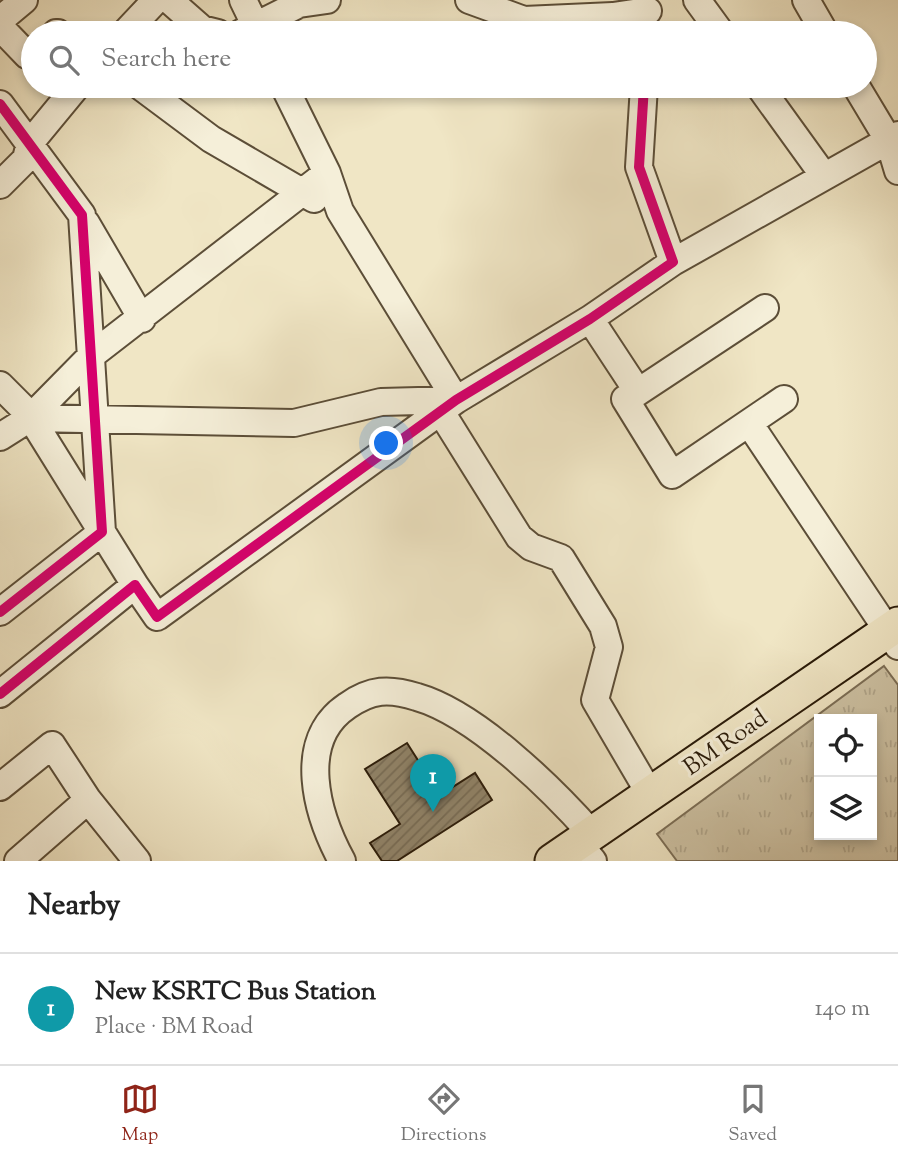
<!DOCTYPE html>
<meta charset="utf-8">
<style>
:root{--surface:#fff;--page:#f2f2f2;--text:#222;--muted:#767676;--line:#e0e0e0;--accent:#8f2418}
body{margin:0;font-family:"Sorts Mill Goudy",serif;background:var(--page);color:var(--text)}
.controls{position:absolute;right:21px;bottom:21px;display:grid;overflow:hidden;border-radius:0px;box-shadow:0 4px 10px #0003}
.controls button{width:63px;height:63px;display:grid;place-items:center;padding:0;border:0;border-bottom:2px solid var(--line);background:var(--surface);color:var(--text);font:35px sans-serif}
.you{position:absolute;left:387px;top:444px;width:24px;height:24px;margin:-18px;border:5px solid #fff;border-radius:50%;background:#1a73e8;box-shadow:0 0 0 10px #1a73e833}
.badge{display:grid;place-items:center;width:46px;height:46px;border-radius:50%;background:var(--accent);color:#fff;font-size:23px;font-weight:700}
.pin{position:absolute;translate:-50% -58px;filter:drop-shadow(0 2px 4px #0008)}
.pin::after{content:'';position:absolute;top:37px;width:24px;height:21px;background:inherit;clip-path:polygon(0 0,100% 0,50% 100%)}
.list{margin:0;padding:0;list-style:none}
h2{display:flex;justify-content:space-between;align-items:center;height:91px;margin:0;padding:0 28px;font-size:30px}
h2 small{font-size:23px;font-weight:400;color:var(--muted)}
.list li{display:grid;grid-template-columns:46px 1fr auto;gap:21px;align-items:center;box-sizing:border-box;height:112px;padding:0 28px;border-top:2px solid var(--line)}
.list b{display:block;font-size:26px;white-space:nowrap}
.list p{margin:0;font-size:23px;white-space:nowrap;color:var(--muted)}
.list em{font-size:23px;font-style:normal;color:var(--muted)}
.icon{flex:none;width:38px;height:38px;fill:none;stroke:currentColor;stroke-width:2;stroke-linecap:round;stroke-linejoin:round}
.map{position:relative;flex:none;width:898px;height:861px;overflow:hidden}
.search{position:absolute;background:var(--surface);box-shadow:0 4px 10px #0003;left:21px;right:21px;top:21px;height:77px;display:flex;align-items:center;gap:18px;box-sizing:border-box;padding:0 24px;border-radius:38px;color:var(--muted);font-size:26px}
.sheet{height:203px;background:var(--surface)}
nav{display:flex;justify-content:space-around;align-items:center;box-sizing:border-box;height:98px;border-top:2px solid var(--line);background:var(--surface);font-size:19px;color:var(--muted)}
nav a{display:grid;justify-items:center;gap:4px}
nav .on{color:var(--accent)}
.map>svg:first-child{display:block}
.park{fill:url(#park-tufts);stroke:#7c6f57;stroke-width:2;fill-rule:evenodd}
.building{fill:url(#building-hatch);stroke:#2a1b09;stroke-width:2}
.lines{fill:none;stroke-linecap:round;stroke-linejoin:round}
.minor-casing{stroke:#5c4e38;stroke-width:30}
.major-casing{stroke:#2a1b09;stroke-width:37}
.minor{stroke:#f5efd9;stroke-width:26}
.major{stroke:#f0e6c5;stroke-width:33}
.cycleway-casing{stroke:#f5efd9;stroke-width:15}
.cycleway{stroke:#d6006c;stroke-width:10}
.labels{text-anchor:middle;stroke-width:6;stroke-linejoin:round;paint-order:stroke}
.street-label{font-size:24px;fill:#2a1b09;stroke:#f5efd9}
</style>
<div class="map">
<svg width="898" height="861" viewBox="0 0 898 861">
<defs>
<pattern id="park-tufts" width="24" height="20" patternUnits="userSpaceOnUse" patternTransform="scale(1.75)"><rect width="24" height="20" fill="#cec3a5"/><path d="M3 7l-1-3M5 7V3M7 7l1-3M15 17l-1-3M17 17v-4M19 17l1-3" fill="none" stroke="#b1a78d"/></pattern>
<pattern id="building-hatch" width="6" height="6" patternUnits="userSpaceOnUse" patternTransform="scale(1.75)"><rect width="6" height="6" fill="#91856b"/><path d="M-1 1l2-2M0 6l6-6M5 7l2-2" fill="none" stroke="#776c56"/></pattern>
</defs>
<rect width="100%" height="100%" fill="#f0e6c5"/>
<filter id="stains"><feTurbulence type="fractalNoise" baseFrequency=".00286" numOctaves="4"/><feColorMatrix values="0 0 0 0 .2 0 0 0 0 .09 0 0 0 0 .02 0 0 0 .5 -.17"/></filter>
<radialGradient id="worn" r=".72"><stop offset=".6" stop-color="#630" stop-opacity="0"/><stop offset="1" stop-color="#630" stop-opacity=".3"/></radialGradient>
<path class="park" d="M884 666 898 685V861H677L657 834ZM819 719H872V835H819Z"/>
<path class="building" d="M407 743 440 795 475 773 492 800 397 861H382L370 843 400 824 365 769Z"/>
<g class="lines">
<defs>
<path id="minor" d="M169 0 202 29 218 33
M243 0 259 33
M469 0 524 20 613 16 648 11
M697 0 721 33
M806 0 825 33
M0 20 24 0
M0 27 27 55 33 50
M56 33H58
M125 33 156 0
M241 33 299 4 327 0
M140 86 211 139 314 199
M284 86 327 173 340 211 456 400
M759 86 824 176
M856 86 889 141 898 171
M0 104 82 215 102 532 0 612
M0 185 26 159 30 143 77 86
M86 223 142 319
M673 262 898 135
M590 319 638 392 765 308
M0 385 28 413 135 585
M638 392 625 399 672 475 784 399
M441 412 519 537 531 547 561 558 603 626 609 647 595 700 650 794
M30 418 294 423 381 402 456 400
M749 423 898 646
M0 437 30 418 92 355 327 173
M0 694 135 585 157 617 456 400 590 319 673 262 639 167 644 86
M0 787 52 745 88 800
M578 843 593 861
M18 861 88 800 137 861
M342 861C317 815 295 741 347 706 371 689 389 688 417 697 476 714 551 788 592 834"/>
<path id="major" d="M552 861 898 624"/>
</defs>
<use href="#minor" class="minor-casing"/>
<use href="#major" class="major-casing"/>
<use href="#minor" class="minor"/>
<use href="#major" class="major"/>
<defs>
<path id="cycleway" d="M0 104 82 215 102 532 0 612
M0 694 135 585 157 617 456 400 590 319 673 262 639 167 644 86"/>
</defs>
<use href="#cycleway" class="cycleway-casing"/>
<use href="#cycleway" class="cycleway"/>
</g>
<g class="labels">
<g class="street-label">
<text transform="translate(725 742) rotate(-35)" y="8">BM Road</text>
</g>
</g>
<rect width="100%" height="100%" filter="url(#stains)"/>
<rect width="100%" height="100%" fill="url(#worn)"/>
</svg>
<div class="controls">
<button><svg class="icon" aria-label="locate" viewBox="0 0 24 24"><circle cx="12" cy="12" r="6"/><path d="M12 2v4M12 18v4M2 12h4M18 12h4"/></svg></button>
<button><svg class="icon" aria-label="layers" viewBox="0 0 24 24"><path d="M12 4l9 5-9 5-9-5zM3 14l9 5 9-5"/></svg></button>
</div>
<div class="you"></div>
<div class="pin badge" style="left:433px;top:812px;background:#0f9aa8">1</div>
<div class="search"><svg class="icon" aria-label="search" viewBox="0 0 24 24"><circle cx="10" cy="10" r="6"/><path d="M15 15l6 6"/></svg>Search here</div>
</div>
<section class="sheet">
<h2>Nearby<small></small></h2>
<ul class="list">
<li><span class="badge" style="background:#0f9aa8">1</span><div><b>New KSRTC Bus Station</b><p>Place · BM Road</p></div><em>140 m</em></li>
</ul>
</section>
<nav>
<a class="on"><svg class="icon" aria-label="map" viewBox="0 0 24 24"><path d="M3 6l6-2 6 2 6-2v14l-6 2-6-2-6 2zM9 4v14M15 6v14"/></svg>Map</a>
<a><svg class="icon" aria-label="directions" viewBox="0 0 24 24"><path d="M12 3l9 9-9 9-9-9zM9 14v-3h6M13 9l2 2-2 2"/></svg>Directions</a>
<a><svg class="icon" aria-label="saved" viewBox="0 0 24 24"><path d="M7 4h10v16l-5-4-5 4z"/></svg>Saved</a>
</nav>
